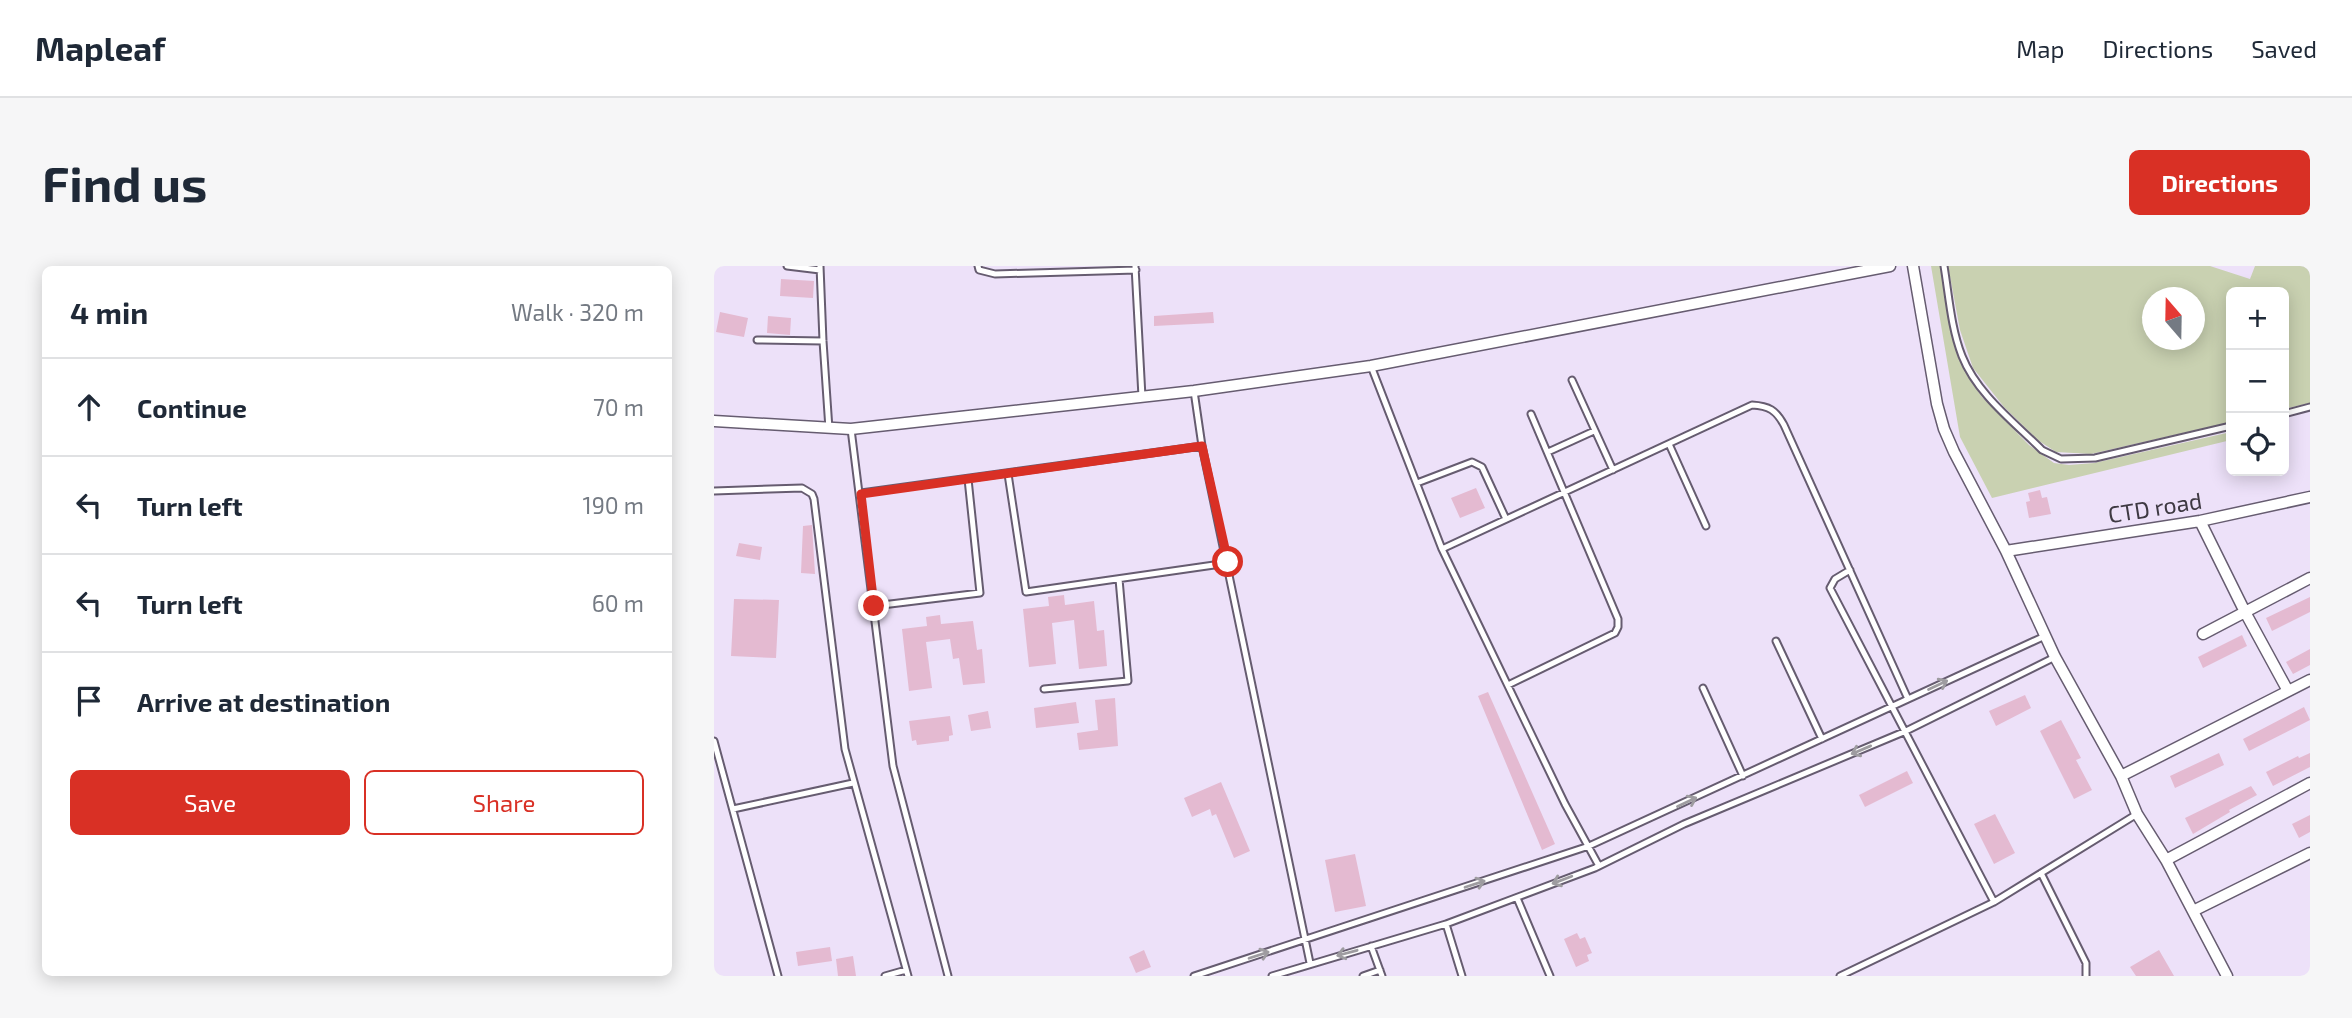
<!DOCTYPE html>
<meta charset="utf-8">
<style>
:root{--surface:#fff;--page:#f6f6f7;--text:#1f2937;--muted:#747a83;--line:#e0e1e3;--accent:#d93025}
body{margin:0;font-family:"Exo 2",sans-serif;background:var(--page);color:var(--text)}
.controls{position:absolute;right:21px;top:21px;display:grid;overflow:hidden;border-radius:10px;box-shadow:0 4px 18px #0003}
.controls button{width:63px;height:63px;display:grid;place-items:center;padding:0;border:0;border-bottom:2px solid var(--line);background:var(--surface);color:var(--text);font:35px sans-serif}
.compass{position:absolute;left:1428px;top:21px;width:63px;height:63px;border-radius:50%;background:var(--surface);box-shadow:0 4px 18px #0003;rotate:340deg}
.stop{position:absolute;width:21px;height:21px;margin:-16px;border:5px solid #d93025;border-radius:50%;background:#fff}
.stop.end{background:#d93025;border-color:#fff;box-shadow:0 2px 7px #0008}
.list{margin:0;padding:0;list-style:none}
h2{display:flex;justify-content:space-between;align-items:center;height:91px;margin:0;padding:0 28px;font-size:30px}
h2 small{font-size:23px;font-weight:400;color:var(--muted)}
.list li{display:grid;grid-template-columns:46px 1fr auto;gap:21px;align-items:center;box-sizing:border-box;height:98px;padding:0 28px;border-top:2px solid var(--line)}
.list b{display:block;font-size:26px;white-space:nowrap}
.list em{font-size:23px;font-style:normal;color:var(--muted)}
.actions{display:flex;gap:14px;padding:21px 28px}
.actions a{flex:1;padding:16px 0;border:2px solid var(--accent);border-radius:10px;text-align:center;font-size:24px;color:var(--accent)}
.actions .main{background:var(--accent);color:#fff}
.icon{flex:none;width:38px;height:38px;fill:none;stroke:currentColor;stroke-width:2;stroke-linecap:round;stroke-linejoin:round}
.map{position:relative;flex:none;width:1596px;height:710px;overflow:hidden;border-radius:10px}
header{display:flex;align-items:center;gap:42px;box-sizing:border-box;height:98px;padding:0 35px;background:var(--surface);border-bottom:2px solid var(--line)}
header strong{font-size:33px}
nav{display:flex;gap:38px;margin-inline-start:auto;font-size:24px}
.intro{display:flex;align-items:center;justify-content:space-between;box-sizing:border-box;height:168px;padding:0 42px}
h1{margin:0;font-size:49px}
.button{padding:18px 32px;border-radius:10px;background:var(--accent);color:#fff;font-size:24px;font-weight:700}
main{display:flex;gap:42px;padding:0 42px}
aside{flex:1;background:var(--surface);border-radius:10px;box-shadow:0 4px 18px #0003}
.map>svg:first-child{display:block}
.green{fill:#c9d1b1;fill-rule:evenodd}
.building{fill:#e4bad1}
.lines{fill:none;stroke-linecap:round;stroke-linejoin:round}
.lane-casing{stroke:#665c70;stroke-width:9}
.street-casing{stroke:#665c70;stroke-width:13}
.lane{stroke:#fff;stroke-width:5}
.street{stroke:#fff;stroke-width:10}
.oneway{stroke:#9e9ca0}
.route{stroke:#d93025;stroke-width:9}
.labels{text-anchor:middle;stroke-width:5;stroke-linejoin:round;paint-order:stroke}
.street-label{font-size:23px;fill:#3e3942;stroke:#ede1f9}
</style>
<header>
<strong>Mapleaf</strong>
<nav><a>Map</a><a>Directions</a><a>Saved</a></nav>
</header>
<div class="intro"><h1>Find us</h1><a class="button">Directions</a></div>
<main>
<aside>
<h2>4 min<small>Walk · 320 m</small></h2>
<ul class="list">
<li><svg class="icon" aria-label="ahead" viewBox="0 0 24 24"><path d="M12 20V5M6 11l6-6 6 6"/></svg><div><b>Continue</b></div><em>70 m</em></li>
<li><svg class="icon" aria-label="left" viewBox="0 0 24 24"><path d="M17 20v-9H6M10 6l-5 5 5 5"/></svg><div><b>Turn left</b></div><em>190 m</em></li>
<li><svg class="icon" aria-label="left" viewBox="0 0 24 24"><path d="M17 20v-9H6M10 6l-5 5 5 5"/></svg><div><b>Turn left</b></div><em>60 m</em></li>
<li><svg class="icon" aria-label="arrive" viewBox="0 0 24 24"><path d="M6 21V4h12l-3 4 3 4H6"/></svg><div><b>Arrive at destination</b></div></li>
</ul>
<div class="actions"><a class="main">Save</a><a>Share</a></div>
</aside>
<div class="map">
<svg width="1596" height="710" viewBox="0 0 1596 710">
<rect width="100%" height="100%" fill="#ede1f9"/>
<path class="green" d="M1217 0H1226L1239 73 1244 91 1254 111 1268 131 1315 179 1340 197 1355 199 1380 197 1517 166V174L1278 232 1246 171Z
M1234 0H1496L1536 13 1541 0H1596V137L1570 143V26H1517V156L1377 188 1342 186 1325 175 1290 141 1259 102 1246 64ZM1438 32H1480V74H1438Z"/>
<path class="building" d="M67 13 100 15 99 32 66 30Z
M6 46 34 52 30 71 2 66Z
M499 46 500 57 440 60V50Z
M54 50 77 52 76 69 53 67Z
M762 222 771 242 746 252 737 232Z
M1326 224 1328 232 1333 231 1337 248 1315 252 1312 236 1316 235 1314 227Z
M98 259 101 308 87 307 89 260Z
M25 277 48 281 46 294 22 290Z
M350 329 351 339 380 335 383 365 390 364 393 400 365 403 360 354 338 357 342 398 315 401 309 343 335 340 334 331Z
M1596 331V346L1558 365 1552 352Z
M20 333 65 334 62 392 17 390Z
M226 349 227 358 259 355 263 384 268 383 271 417 249 419 245 392 239 393 236 373 212 376 218 422 195 425 188 363 213 360 212 351Z
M1528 369 1533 380 1489 402 1484 391Z
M1596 383V399L1579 408 1572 396Z
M774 426 841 578 828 584 764 430Z
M1311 429 1317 442 1282 460 1275 445Z
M401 432 404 480 365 484 363 467 384 464 381 434Z
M362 436 365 457 322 462 320 442Z
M1590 441 1596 454 1535 485 1529 473Z
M274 445 277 462 257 465 254 449Z
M236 450 239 469 235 470V475L203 479 202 474 198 475 195 455Z
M1347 454 1367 492 1362 494 1378 524 1360 533 1326 465Z
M1505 487 1510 499 1461 522 1456 510Z
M1596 487V501L1559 520 1552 506 1584 490 1585 492Z
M1193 505 1199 517 1151 541 1145 529Z
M507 516 536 585 520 592 502 548 498 550 496 543 478 551 470 532Z
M1537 520 1543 529 1515 544 1516 546 1479 568 1471 552Z
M1281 548 1301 587 1280 598 1260 558Z
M1596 549V566L1585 572 1578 558Z
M641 588 652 640 621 646 611 594Z
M863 667 866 673 871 671 878 687 873 689 875 695 862 701 850 673Z
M116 681 118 695 84 700 82 686Z
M430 684 437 701 422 707 415 691Z
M1445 684 1460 710H1422L1416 701Z
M139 690 142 710H124L122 693Z"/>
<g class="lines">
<defs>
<path id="lane" d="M73 0 106 4
M106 0 109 75 115 163
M264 0 265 4 281 8 422 4
M421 0 428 131
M1230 0C1235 30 1237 62 1248 90 1263 128 1300 156 1328 184L1347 193 1381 192 1517 160
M43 74 109 75
M657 100 728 283 851 538 885 600
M858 114 899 204
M480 125 488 180 596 697
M1570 148 1596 141
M137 163 179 500 234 710
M955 178 992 260
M834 186 880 165
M294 208 312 326 514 297
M703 217 758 196 768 201 792 253
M0 225 88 222 98 228 100 233 131 483 194 710
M147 227 488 180
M728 283 1038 139C1055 140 1062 144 1070 159L1194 433
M1136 304 1121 313 1116 322 1280 636
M160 340 266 327 254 213
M1062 375 1108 473
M794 419 901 367 904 361V353L817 148
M989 422 1029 510
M330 423 414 415 405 313
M0 475 64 710
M19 543 139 517
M1327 607 1372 697V710
M803 632 836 710
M732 658 748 710
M657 680 668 710
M171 710 192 704
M480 710 875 580 1331 370
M558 710 732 658 881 602 970 558 1192 465 1341 391
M649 710 666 704
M1126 710 1280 636 1423 548"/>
<path id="street" d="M1199 0 1223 138 1230 163 1240 186 1292 285 1341 391 1407 510 1423 548 1452 594 1513 710
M0 155 137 163 480 125 657 100 1176 0
M1486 255 1531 346 1574 425
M1292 285 1486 255 1596 231
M1489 368 1596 312
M1407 510 1596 414
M1452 594 1596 517
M1479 645 1596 587"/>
</defs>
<use href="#lane" class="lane-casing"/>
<use href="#street" class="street-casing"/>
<use href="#lane" class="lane"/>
<use href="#street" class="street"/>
</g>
<defs><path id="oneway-shaft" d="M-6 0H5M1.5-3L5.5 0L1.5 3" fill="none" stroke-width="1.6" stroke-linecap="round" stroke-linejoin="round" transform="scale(1.75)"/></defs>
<g class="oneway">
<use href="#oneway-shaft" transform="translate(1224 419) rotate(-25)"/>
<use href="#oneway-shaft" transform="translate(1147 484) rotate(157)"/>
<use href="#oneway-shaft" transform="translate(973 536) rotate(-25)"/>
<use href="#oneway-shaft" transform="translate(848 614) rotate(159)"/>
<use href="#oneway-shaft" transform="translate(761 618) rotate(-18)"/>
<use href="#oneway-shaft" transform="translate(633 687) rotate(165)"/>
<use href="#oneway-shaft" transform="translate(545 689) rotate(-18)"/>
</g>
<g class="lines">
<path class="route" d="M160 340 147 228 488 180 514 296"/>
</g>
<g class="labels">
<g class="street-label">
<text transform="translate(1441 242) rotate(-9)" y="8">CTD road</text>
</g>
</g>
</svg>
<div class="controls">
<button>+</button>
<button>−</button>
<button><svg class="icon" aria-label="locate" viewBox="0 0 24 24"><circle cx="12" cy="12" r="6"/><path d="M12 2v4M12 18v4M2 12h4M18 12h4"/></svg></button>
</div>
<svg class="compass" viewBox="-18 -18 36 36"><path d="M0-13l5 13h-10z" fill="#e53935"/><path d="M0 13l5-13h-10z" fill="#747a83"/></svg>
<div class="stop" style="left:514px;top:296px"></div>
<div class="stop end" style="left:160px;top:340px"></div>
</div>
</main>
